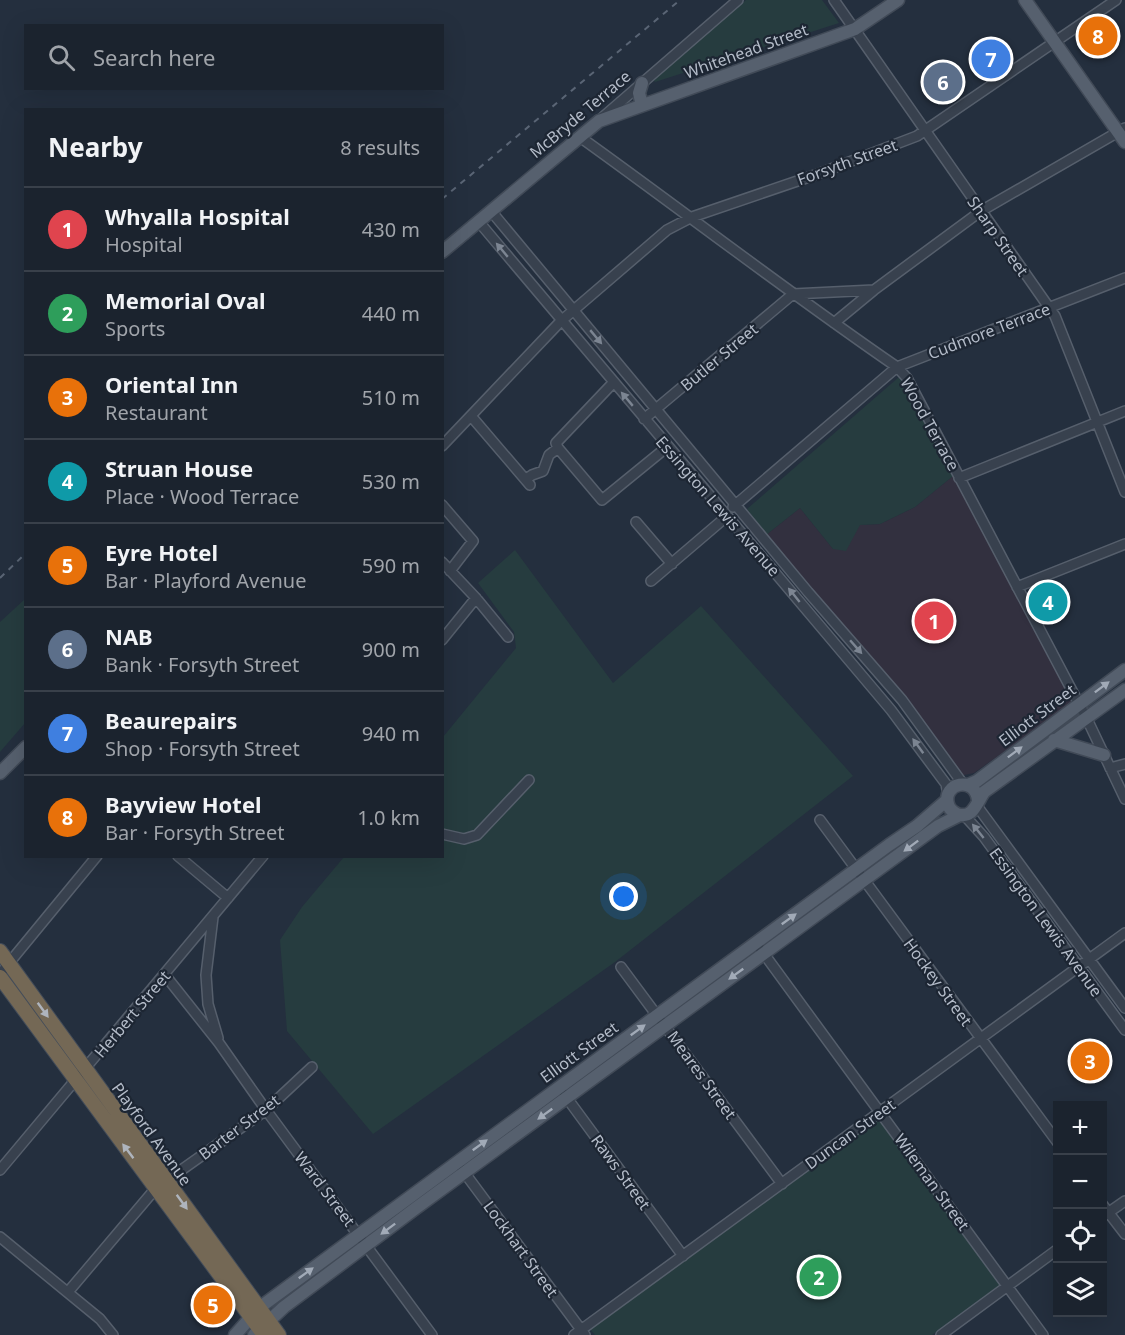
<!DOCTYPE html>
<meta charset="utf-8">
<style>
:root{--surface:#1b232e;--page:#242b36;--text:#f1f3f6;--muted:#a0a4aa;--line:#39404a;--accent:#ea580c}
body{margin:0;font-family:"Noto Sans",sans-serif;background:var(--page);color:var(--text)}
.controls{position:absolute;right:18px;bottom:18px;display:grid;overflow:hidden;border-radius:0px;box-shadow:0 6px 24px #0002}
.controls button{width:54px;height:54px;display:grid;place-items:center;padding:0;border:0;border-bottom:2px solid var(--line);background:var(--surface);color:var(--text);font:30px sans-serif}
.you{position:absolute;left:624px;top:897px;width:21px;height:21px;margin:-15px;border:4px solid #fff;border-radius:50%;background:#1a73e8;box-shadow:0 0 0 9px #1a73e833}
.badge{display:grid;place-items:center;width:39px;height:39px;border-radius:50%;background:var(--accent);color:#fff;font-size:20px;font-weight:700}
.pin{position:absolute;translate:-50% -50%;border:3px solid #fff;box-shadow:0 2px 6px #0006}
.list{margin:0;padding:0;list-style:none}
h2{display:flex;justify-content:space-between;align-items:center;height:78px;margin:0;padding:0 24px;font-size:26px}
h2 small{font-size:20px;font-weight:400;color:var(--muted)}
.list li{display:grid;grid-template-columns:39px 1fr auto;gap:18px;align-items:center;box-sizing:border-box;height:84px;padding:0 24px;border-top:2px solid var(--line)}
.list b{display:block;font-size:22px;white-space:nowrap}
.list p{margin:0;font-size:20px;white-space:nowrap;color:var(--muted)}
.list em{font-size:20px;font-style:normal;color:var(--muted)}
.icon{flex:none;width:33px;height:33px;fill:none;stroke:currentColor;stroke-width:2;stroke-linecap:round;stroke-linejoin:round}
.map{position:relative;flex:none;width:1125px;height:1335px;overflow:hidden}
.search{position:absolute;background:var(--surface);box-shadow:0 6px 24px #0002;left:24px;top:24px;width:420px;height:66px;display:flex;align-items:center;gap:15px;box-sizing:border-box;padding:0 21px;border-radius:0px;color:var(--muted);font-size:22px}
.panel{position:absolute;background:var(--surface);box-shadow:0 6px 24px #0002;left:24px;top:108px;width:420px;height:750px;border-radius:0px}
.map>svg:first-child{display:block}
.medical{fill:#32303f}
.green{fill:#263c3f}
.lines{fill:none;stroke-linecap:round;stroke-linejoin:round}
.minor-casing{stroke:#565f6c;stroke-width:12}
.major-casing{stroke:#414a57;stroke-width:15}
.highway-casing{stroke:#434c59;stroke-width:16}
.minor{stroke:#38414e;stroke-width:9}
.major{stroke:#56606e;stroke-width:12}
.highway{stroke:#746855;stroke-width:14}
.rail{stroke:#5a6575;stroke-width:2;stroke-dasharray:6 6;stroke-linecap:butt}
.oneway{fill:#7c8592}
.oneway2{fill:#a1aab7}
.oneway3{fill:#aeb4bd}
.labels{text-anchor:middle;stroke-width:4.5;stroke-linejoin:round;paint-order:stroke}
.street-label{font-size:16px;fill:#b4bcc9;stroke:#1d2633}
</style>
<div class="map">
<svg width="1125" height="1335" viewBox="0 0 1125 1335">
<rect width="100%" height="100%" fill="#242f3e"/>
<path class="medical" d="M953 476 1073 703 974 773 964 775 959 772 898 690 766 535 800 508 833 549 860 525 880 524 915 507Z"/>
<path class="green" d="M746 0H822L839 23 655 82 653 79Z
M899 377 953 476 915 507 880 524 860 525 846 551 833 549 800 508 766 535 747 509Z
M515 550 613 683 701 606 853 776 615 962 373 1134 287 1031 280 940 302 907 344 857 442 856 443 737 516 648 514 632 478 583Z
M25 599V723L0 752V622Z
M877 1117 1000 1285 932 1335H595L590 1329Z"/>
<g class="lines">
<defs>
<path id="minor" d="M834 0 1055 316 1125 492
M603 117 738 0
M580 137C686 213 789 293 897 367L907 378 1087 719 1125 799
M491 211 808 592 902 700 963 784
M479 222 891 710 946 784 948 795
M834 323 874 290 981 211 1125 128
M613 383 556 443 558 448 602 500 667 447
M471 416 530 485
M644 419 793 294 874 290
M442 446 561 321 667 230 692 217 815 175 917 136 1116 0
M959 478 1125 411
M526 479 532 475 543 471 549 455 558 448
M442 505 473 541 450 571
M733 507 897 367 1125 278
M636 522 672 564
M442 562 476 598 508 637
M651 581 726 517
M1017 587 1125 544
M442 640 476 598
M1110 768 1125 764
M977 806 1125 1008
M964 815 984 837 1125 1030
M820 820 1058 1143
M442 834 464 839 477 835 529 780
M178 856 228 898
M213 917 206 975 208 1004 218 1038
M756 943 1043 1335
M621 967 782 1184
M0 974 97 856
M165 975 219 1043 266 1110 432 1335
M564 1094 683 1256
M461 1168 585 1335
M0 1170 263 856
M1102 1204 1125 1234
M1102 1217 1125 1201
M0 1237 100 1319 113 1335
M68 1292 156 1188 266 1110 312 1067
M574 1335 1125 933
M941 1335 1058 1249"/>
<path id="major" d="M1025 0 1125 142
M642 83 639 93 642 105
M442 252 599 121 855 29 898 0
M1054 740 1104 755
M0 773 26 747
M968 785 977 781 1125 670
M978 800C975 775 942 783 948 804 949 809 953 812 957 814 973 820 977 802 984 792L1125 690
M235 1335 259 1308 889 845 917 826 947 800
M254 1335 284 1307 416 1208 938 826 960 815"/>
<path id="highway" d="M0 951 279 1335
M0 977 264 1335"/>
</defs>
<use href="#minor" class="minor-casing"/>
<use href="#major" class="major-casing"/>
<use href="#highway" class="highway-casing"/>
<use href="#minor" class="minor"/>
<use href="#major" class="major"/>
<use href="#highway" class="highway"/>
<path class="rail" d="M442 199 680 0
M0 578 26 553"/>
</g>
<defs><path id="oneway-solid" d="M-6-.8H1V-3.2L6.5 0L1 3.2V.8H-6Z" transform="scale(1.5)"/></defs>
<g class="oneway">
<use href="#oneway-solid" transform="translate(502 250) rotate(-130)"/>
<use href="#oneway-solid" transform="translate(596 337) rotate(50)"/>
<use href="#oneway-solid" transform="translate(627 399) rotate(-130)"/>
<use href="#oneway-solid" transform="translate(794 595) rotate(-129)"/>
<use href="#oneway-solid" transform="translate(856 647) rotate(49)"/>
<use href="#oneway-solid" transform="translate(918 746) rotate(-126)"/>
<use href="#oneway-solid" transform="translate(978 831) rotate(-129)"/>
</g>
<g class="oneway2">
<use href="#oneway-solid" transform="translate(1102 687) rotate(-37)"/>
<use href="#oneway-solid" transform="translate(1015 752) rotate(-37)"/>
<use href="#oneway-solid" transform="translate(911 846) rotate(143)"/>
<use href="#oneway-solid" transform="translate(789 919) rotate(-36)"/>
<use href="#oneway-solid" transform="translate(736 974) rotate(144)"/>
<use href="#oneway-solid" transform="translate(638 1030) rotate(-36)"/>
<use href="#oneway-solid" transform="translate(545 1114) rotate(144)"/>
<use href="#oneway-solid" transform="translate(480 1145) rotate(-36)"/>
<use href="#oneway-solid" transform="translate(388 1229) rotate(143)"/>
<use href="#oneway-solid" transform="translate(306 1273) rotate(-36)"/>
</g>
<g class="oneway3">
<use href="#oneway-solid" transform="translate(43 1010) rotate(54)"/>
<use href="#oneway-solid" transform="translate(128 1151) rotate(-127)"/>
<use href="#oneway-solid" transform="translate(182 1202) rotate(54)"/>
</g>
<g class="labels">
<g class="street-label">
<text transform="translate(746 51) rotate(-20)" y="6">Whitehead Street</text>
<text transform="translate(580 114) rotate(-40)" y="6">McBryde Terrace</text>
<text transform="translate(847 162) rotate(-20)" y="6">Forsyth Street</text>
<text transform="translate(998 236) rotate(55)" y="6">Sharp Street</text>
<text transform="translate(989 331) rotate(-21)" y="6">Cudmore Terrace</text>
<text transform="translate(719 357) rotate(-40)" y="6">Butler Street</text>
<text transform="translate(930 424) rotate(61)" y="6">Wood Terrace</text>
<text transform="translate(718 506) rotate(49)" y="6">Essington Lewis Avenue</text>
<text transform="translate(1037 715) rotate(-37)" y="6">Elliott Street</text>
<text transform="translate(1046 922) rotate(54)" y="6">Essington Lewis Avenue</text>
<text transform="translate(938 982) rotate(54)" y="6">Hockey Street</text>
<text transform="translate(132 1014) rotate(-50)" y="6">Herbert Street</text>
<text transform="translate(579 1052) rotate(-36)" y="6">Elliott Street</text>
<text transform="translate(702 1075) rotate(54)" y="6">Meares Street</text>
<text transform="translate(239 1127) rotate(-37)" y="6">Barter Street</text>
<text transform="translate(152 1134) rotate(54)" y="6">Playford Avenue</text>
<text transform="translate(850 1134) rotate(-36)" y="6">Duncan Street</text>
<text transform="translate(621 1172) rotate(54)" y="6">Raws Street</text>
<text transform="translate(932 1182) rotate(54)" y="6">Wileman Street</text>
<text transform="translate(325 1189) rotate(53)" y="6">Ward Street</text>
<text transform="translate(521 1249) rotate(54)" y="6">Lockhart Street</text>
</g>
</g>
</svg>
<div class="controls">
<button>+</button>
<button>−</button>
<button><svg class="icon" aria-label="locate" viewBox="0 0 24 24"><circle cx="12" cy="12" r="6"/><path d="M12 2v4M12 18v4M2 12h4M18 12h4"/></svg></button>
<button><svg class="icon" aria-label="layers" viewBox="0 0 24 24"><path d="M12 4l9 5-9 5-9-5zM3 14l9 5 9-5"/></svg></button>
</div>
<div class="you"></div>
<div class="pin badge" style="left:934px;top:621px;background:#e0444e">1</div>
<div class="pin badge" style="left:819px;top:1277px;background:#2e9e5b">2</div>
<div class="pin badge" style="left:1090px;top:1061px;background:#e8710a">3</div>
<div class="pin badge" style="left:1048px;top:602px;background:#0f9aa8">4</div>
<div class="pin badge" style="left:213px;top:1305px;background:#e8710a">5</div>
<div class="pin badge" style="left:943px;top:82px;background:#5c6f8a">6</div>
<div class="pin badge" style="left:991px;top:59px;background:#3f7fe0">7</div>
<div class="pin badge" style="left:1098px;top:36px;background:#e8710a">8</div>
<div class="search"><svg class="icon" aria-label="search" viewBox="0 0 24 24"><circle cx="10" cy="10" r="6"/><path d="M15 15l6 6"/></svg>Search here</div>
<section class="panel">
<h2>Nearby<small>8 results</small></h2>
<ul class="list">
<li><span class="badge" style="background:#e0444e">1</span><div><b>Whyalla Hospital</b><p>Hospital</p></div><em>430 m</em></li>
<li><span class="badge" style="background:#2e9e5b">2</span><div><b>Memorial Oval</b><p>Sports</p></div><em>440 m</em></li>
<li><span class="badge" style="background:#e8710a">3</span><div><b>Oriental Inn</b><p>Restaurant</p></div><em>510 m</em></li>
<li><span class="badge" style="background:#0f9aa8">4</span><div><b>Struan House</b><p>Place · Wood Terrace</p></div><em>530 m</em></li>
<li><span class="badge" style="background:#e8710a">5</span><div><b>Eyre Hotel</b><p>Bar · Playford Avenue</p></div><em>590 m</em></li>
<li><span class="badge" style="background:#5c6f8a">6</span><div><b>NAB</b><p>Bank · Forsyth Street</p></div><em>900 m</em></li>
<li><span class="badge" style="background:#3f7fe0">7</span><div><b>Beaurepairs</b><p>Shop · Forsyth Street</p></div><em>940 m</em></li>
<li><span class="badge" style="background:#e8710a">8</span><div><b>Bayview Hotel</b><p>Bar · Forsyth Street</p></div><em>1.0 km</em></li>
</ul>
</section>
</div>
